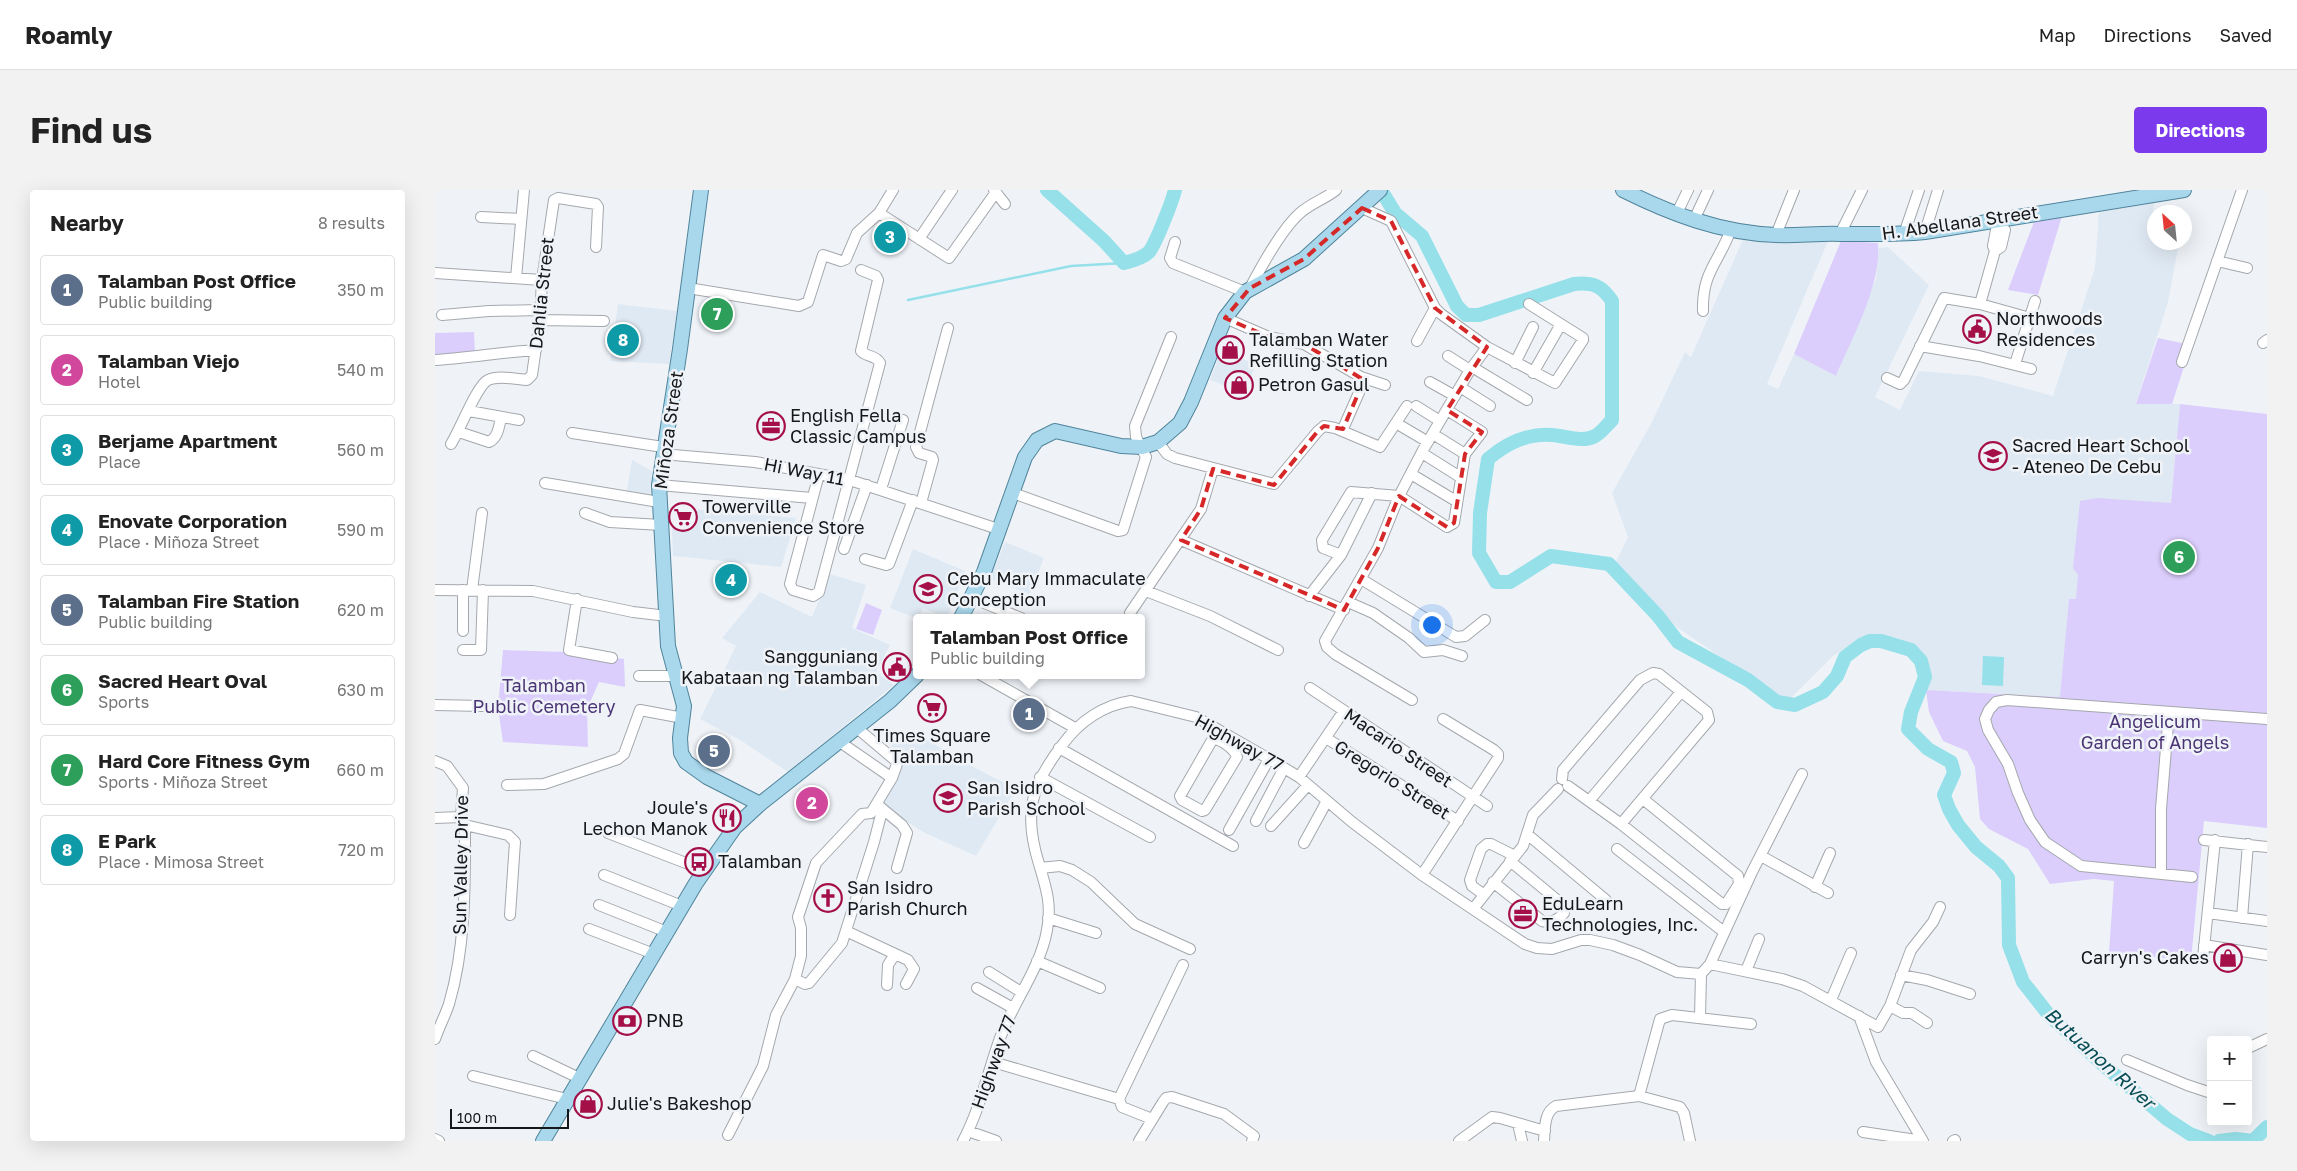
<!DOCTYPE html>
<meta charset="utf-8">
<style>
:root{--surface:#fff;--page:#f2f2f2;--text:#222;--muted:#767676;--line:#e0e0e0;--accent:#7c3aed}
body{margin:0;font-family:"Golos Text",sans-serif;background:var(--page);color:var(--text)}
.controls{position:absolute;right:15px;bottom:15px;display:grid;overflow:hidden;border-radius:5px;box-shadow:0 5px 20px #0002}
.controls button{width:45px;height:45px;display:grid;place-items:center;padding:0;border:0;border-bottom:1px solid var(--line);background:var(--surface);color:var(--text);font:25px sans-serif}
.compass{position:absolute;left:1712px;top:15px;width:45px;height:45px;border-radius:50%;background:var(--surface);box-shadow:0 5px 20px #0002;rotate:333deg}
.scale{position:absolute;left:15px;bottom:12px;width:119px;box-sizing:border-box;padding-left:5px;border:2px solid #161719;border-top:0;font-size:14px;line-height:18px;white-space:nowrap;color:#161719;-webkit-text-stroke:4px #eff3f8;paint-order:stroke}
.you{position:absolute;left:996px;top:434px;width:18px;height:18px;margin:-12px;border:4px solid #fff;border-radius:50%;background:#1a73e8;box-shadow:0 0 0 8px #1a73e833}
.badge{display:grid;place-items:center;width:32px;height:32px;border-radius:50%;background:var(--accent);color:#fff;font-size:16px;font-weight:700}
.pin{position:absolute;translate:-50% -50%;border:2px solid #fff;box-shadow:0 1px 5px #0006}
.popup{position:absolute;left:478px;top:424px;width:232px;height:65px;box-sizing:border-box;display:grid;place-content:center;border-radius:5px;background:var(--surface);filter:drop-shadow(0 1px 4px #0005);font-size:16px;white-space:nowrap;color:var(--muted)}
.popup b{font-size:19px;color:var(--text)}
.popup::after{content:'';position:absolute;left:50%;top:100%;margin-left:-10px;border:10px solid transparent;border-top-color:var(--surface)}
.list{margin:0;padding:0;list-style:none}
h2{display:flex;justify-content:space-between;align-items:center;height:65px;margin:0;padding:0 20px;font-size:21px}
h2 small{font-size:16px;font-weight:400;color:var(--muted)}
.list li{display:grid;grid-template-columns:32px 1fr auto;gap:15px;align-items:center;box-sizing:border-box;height:70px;margin:0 10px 10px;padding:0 10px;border:1px solid var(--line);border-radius:5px}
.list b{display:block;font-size:19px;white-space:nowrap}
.list p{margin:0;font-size:16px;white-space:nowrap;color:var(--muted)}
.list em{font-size:16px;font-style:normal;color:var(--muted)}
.map{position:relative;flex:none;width:1832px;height:951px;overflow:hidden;border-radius:5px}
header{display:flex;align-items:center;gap:30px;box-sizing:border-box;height:70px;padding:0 25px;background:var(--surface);border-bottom:1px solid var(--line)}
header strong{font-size:24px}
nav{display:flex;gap:28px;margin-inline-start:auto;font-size:18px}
.intro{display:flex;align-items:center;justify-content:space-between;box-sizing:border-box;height:120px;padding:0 30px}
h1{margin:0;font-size:35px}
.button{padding:12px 22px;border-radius:5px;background:var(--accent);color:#fff;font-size:18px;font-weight:700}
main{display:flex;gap:30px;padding:0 30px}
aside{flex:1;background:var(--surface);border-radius:5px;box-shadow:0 5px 20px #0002}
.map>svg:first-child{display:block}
.built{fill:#dfe9f3}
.green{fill:#dbcefc}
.water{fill:#95e0e9}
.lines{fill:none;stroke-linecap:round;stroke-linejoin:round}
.stream{stroke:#95e0e9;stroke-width:2.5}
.river{stroke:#95e0e9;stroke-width:14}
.minor-casing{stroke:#a4a8ad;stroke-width:12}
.major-casing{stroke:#50849a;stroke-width:16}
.minor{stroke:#fff;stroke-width:10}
.major{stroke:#a9d8ec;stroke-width:14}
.marked{fill:none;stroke:#d62828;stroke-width:4;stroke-dasharray:10 6;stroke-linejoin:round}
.labels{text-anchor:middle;stroke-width:5;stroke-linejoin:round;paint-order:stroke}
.street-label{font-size:18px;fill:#161719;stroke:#eff3f8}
.poi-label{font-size:18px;fill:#161719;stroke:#eff3f8;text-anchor:start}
.park-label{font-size:18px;fill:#4c3575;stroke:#eff3f8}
.water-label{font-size:19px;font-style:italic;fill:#064d54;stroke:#eff3f8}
</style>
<header>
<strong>Roamly</strong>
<nav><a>Map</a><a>Directions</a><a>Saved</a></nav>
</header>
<div class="intro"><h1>Find us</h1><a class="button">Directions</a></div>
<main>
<aside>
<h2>Nearby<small>8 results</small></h2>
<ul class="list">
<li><span class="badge" style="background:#5c6f8a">1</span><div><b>Talamban Post Office</b><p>Public building</p></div><em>350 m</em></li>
<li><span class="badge" style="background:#d1479c">2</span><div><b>Talamban Viejo</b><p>Hotel</p></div><em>540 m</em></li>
<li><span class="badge" style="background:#0f9aa8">3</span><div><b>Berjame Apartment</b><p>Place</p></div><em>560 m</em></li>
<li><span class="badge" style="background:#0f9aa8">4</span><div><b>Enovate Corporation</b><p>Place · Miñoza Street</p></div><em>590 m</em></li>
<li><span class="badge" style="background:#5c6f8a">5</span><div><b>Talamban Fire Station</b><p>Public building</p></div><em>620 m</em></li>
<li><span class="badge" style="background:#2e9e5b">6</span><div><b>Sacred Heart Oval</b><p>Sports</p></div><em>630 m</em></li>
<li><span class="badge" style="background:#2e9e5b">7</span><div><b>Hard Core Fitness Gym</b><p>Sports · Miñoza Street</p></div><em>660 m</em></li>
<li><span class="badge" style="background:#0f9aa8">8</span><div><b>E Park</b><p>Place · Mimosa Street</p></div><em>720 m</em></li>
</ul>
</aside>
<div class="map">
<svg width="1832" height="951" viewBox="0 0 1832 951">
<rect width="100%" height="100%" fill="#eff3f8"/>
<path class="built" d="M1719 13 1715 47 1719 48 1720 52 1744 53 1733 112 1701 213 1745 214 1736 313 1767 419 1634 409 1626 507 1491 500 1492 468 1480 459 1439 449H1425L1398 466 1355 509 1342 505 1240 436 1181 372 1193 347 1177 303 1216 234 1250 162 1256 167 1310 45 1356 51H1393L1332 194 1343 199 1359 164 1401 186 1441 89 1444 58 1453 57 1494 95 1440 207 1465 220 1484 181 1544 186 1618 206 1660 78 1664 21Z
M183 114 242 121 234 174 175 171Z
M786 161 821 174 810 203 775 190Z
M197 270 217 281 215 309 191 305Z
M236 317 361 328 346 377 238 366Z
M570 352 609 368 595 404 555 389Z
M478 359 530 381 512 428 488 418 484 428H481L455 418Z
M395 384 431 395 417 438 455 455 441 482 459 495 353 582 305 550 265 529 301 456 287 448 325 402 377 427Z
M467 541 484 545 531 573 581 599 541 666 490 643 448 617 465 572 452 561Z"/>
<path class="green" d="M1627 26 1603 105 1573 100 1600 29Z
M1406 51 1443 53C1447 94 1417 148 1401 186L1359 164Z
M39 142 40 163 0 164V143Z
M1723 148 1756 155 1737 214H1701Z
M1745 214 1832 224V638L1769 631 1756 771 1674 762 1679 691 1659 689 1615 694 1593 659 1554 639 1545 629 1540 577 1532 561 1508 551 1494 522 1491 500 1625 507 1634 409H1641L1643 385 1638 378 1645 311 1662 308 1736 313Z
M431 413 447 420 438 445 421 439Z
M68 460 133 462 189 469 190 497 164 492 152 519 153 557 68 552 63 518Z"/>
<path class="water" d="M1548 466 1569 467 1568 496 1547 495Z"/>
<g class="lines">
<path class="stream" d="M473 110 636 76 689 73"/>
<path class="river" d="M612 0 669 51 689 73C697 71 708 68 714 62 721 53 737 12 740 0
M946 0 960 23 987 46 1022 116 1031 125H1044L1139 94C1158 92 1167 96 1177 111V230C1172 235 1166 243 1160 246 1147 253 1131 246 1117 245 1092 243 1072 253 1053 269L1045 323 1044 363 1061 392H1075L1116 366 1174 374 1223 426 1243 452 1313 490 1342 512 1360 515 1388 502 1402 486 1410 467 1426 455 1435 451H1446L1476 460 1486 471 1490 487 1476 522 1473 539 1493 559 1516 572 1519 583 1509 605 1514 619 1523 635 1541 657 1564 676 1573 688 1574 755 1588 792 1614 825 1673 879 1732 929 1755 944 1774 951
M1784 951 1801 949 1818 951 1832 937"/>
<defs>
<path id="minor" d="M559 0 570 14
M927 18 956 31 1000 118 1006 124 1052 157 1120 193 1148 150V148L1094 114
M444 23 514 68 561 2
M1241 25 1253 0
M46 27 86 29
M1259 30 1273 0
M1490 42 1503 0
M1405 44 1427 0
M1469 44 1484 0
M1341 45 1359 0
M484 49 517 0
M740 52 735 68 738 73 810 102
M1560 61 1566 57 1570 40 1566 36
M1782 71 1812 78
M0 83 107 90
M81 88 89 0
M253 98 364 116 373 112 388 65 406 71 411 69 422 43 444 23 458 0
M815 98C826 77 848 38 865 23 876 13 890 9 901 0
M1545 114 1560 61 1558 56 1561 40 1566 36 1568 28
M1268 121C1267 81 1284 73 1296 39
M7 125 54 121 106 120
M790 128 834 147 869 154 926 187 950 195
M105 130 169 131
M982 151 1000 118
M1828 153 1832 150
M1485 156 1544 166 1596 179
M1013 166 1035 180
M0 170C34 168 67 162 101 160
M1747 172 1807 0
M1080 173 1098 137
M1580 174 1600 111
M1037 177 1092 210
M1098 183 1126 134
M1452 188 1465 194 1469 190 1509 108 1545 114 1595 128
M995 192 1020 206
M1025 197 1055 216
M981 216 1005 231
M34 221 84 230
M966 236 993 252
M907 241 930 189
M24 242 54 252C63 248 64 236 66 228
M137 243 228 257
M998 244 1030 264
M723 252 732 264 740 268 839 294 883 241 889 236 900 238 945 257 972 216
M16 254C25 240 42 195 53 190 63 185 80 189 92 190L97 185 105 130 107 90 119 10 123 8 161 14 163 17 161 57
M987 263 1025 287
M227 264 320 272 415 290 563 339
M384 284 355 394 358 400 378 406 384 402 445 173C441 165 431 167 426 161L443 90 441 86 426 80
M976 284 1021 311
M110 293 224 312
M224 295 377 308
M446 299 468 230
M578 303 683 341 688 340 711 267 701 247 700 236 736 147
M486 313 498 270 497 267 484 263 481 257 513 138
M150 323 175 332 226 335
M746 350 909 420
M409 359 432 295
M906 365 888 358 887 350 916 302 964 306 1012 337 1019 333 1030 264 1047 242 1012 220
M430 369 451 375 454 374 478 310
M926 389 1021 447 1030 446 1050 430
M0 400 98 401 198 422 232 426
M37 400 47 323
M711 401 775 426 843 460
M874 406 906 365 937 303
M537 408 586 428
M142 409 134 460 177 468
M913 412 938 423 974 448 989 462 1008 460 1027 466
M695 423 766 319 778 279
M28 441V400
M28 460H46L48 400
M546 485 640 538
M204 486H242
M875 498 1052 616
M977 510 900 464 892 457 890 451 943 358 964 306 988 260 1035 180 1052 157
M0 515 48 516
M891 548 1023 631
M779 549C787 550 800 559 802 567L770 620 767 621 747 610 745 606 776 552Z
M405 552 457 588
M624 558 798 656
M0 571 12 576 28 598 26 627 30 635C30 695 31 756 14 814 10 826 4 837 0 849
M605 587 715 647
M864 587 908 522
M1127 589 1128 580 1205 490 1218 483 1224 484 1272 522 1274 530 1186 634
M72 595 109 594 183 569 189 564 205 520 248 528
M1133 596 1186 634 1287 714H1291L1304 694 1303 686 1208 609
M1154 611 1246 502
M444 616 467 635 472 643 462 678
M0 628 26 627
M821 631 849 578
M30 635 73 645 80 652 75 725
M836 636 873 595
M794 640 834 569
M173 643 269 680
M1092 644 1171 710
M1769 650 1832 657
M869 653 892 611
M1182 659 1289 742
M1326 666 1393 703
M605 678 625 676 637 680 656 692 700 734 755 759
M1726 684V619L1734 522
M169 685 247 716
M987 685 1063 568V564L1059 560 1008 529
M1757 687 1646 676 1610 652 1595 630 1583 603 1573 574 1553 540 1550 529 1554 520 1561 512 1572 510 1832 529
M1058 692 1107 731C1116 734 1123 730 1129 723L1127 714 1075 671
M1380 697 1395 663
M1048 704 1037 696 1035 690 1046 659 1052 654H1056L1080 666
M164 715 232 742
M1038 719 1088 656 1098 625 1123 599
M1773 723 1832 731
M613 728 661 743
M1807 728 1813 654
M154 739 219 764
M411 741 473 770 479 779 471 794
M1769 755 1832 765
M1768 768 1780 650
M602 771 665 798
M1275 774 1347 789 1368 796 1443 837 1455 816 1476 760 1498 732 1505 717
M1311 781 1324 749
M554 782 586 802
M1466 785 1492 790 1535 804
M360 789 370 794 374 793 407 753 439 652 447 621
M452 795 453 775 460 764
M542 798 578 818
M1396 810 1416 763
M1455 816 1468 823H1477L1492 833
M1424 826 1441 872 1488 951
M1265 828 1266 784 1275 774 1317 682 1367 584
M1813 858 1832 849
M98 866 144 888
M1692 870 1752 895 1776 903
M558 872 684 909
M38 886 132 909
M1204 906 1225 829 1237 825 1316 834
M717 929 687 917 684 909 748 775
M1083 934 1087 951
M533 941 561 951
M1428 942 1488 951
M293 945 328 876 341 825 360 789 366 766V738L363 727 381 673 427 624 436 623 457 588 462 574 461 571 422 538
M0 949 4 951
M528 951C545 919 552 885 564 851 577 813 605 780 612 740 617 714 611 698 604 674 588 623 596 595 628 554 644 532 668 515 696 511L761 527 836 570 864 587 917 632 987 685 1090 754 1102 758 1117 759 1146 750H1155L1178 755 1205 765 1242 782 1266 784
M704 951 728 912 731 908 737 907 789 924 819 946 817 951
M1024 951 1057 927 1065 928 1110 941
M1109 951C1110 938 1109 922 1121 916L1204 906 1245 917 1249 923 1255 951
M1518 951 1520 950"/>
<path id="major" d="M266 0 245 159 224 295 233 456 249 516 245 548 246 563 251 572 272 587 325 614
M1188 0C1236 24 1286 43 1341 45 1362 46 1384 43 1406 44 1435 44 1461 45 1490 42L1749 0
M526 428 549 382 590 267 602 250 620 241 686 256 707 257 723 252 745 233 756 212 790 128 810 102 869 69 945 0
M108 951 261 693 300 637 325 614 455 511 482 485"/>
</defs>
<use href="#minor" class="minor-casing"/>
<use href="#major" class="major-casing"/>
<use href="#minor" class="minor"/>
<use href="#major" class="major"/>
</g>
<path class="marked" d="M927 18 956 31 1000 118 1052 157 1012 220 1047 242 1030 264 1019 333 1012 337 964 306 943 358 909 420 746 350 766 319 778 279 839 295 883 241 889 236 908 239 929 190 869 154 834 147 790 128 815 98 869 69Z"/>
<defs>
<symbol id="civic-ring" viewBox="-11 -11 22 22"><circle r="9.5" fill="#eff3f8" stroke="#a50f48" stroke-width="1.5"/><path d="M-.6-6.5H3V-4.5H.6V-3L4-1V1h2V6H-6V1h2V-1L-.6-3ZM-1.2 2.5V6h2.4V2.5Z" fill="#a50f48"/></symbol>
<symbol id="shop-ring" viewBox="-11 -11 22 22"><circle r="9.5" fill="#eff3f8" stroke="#a50f48" stroke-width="1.5"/><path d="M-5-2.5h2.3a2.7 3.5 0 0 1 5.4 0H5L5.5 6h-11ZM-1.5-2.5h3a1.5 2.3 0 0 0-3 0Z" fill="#a50f48"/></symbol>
<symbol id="office-ring" viewBox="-11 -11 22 22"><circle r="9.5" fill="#eff3f8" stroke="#a50f48" stroke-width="1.5"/><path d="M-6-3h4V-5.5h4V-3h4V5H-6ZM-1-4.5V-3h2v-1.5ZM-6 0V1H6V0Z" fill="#a50f48"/></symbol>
<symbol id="school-ring" viewBox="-11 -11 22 22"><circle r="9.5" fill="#eff3f8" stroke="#a50f48" stroke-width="1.5"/><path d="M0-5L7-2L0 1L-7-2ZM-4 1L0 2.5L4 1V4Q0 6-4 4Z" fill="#a50f48"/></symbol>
<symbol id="supermarket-ring" viewBox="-11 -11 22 22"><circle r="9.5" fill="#eff3f8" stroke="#a50f48" stroke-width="1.5"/><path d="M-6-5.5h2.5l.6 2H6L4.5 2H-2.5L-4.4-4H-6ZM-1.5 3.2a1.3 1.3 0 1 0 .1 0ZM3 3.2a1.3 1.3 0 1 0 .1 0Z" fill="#a50f48"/></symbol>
<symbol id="university-ring" viewBox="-11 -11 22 22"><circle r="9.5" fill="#eff3f8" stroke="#a50f48" stroke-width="1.5"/><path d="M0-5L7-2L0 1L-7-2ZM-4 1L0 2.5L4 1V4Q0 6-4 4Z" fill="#a50f48"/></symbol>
<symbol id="restaurant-ring" viewBox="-11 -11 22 22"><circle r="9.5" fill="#eff3f8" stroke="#a50f48" stroke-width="1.5"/><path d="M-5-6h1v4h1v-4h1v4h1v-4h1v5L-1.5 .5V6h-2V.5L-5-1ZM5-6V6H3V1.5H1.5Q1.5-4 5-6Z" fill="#a50f48"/></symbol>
<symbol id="bus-ring" viewBox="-11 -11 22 22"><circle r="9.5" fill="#eff3f8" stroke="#a50f48" stroke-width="1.5"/><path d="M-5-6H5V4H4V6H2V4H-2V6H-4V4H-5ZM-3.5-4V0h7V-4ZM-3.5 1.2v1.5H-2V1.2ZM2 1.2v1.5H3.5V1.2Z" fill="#a50f48"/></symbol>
<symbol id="church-ring" viewBox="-11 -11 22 22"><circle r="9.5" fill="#eff3f8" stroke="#a50f48" stroke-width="1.5"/><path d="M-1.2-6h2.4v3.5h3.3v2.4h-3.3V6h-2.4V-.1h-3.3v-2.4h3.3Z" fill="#a50f48"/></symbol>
<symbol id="bank-ring" viewBox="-11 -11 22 22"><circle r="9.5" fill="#eff3f8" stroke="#a50f48" stroke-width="1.5"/><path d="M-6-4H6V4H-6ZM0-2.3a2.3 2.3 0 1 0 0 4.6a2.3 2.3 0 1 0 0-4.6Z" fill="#a50f48"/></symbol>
</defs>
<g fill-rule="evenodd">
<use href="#civic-ring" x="1526" y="123" width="32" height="32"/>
<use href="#shop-ring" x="779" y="144" width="32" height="32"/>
<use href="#shop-ring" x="788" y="179" width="32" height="32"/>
<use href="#office-ring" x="320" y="220" width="32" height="32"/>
<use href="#school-ring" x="1542" y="250" width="32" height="32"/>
<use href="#supermarket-ring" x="232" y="311" width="32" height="32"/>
<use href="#university-ring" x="477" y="383" width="32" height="32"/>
<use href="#civic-ring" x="446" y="461" width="32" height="32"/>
<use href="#supermarket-ring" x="481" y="502" width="32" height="32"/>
<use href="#school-ring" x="497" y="592" width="32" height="32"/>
<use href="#restaurant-ring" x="276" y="612" width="32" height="32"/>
<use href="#bus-ring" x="248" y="656" width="32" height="32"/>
<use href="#church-ring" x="377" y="692" width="32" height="32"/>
<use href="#office-ring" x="1072" y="708" width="32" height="32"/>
<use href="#shop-ring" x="1777" y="752" width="32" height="32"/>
<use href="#bank-ring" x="176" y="815" width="32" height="32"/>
<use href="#shop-ring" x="137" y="898" width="32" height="32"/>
</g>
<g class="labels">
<g class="street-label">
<text transform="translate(1525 33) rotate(-8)" y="6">H. Abellana Street</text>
<text transform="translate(107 103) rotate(-84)" y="6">Dahlia Street</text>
<text transform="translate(234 240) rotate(-82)" y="6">Miñoza Street</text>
<text transform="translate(369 282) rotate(11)" y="6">Hi Way 11</text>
<text transform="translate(804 553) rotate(29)" y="6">Highway 77</text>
<text transform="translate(963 558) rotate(34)" y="6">Macario Street</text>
<text transform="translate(957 590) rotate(32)" y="6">Gregorio Street</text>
<text transform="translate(26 675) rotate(-89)" y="6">Sun Valley Drive</text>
<text transform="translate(559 872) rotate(-70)" y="6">Highway 77</text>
</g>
<g class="poi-label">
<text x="1561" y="135">Northwoods<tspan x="1561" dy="21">Residences</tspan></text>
<text x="814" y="156">Talamban Water<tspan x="814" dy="21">Refilling Station</tspan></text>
<text x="823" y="201">Petron Gasul</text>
<text x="355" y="232">English Fella<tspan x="355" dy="21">Classic Campus</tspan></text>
<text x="1577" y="262">Sacred Heart School<tspan x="1577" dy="21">- Ateneo De Cebu</tspan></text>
<text x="267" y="323">Towerville<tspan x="267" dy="21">Convenience Store</tspan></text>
<text x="512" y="395">Cebu Mary Immaculate<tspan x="512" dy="21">Conception</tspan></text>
<text x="443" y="473" text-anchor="end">Sangguniang<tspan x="443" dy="21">Kabataan ng Talamban</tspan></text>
<text x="497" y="552" text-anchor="middle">Times Square<tspan x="497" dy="21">Talamban</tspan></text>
<text x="532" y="604">San Isidro<tspan x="532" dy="21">Parish School</tspan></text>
<text x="273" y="624" text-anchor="end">Joule's<tspan x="273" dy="21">Lechon Manok</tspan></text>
<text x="283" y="678">Talamban</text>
<text x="412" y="704">San Isidro<tspan x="412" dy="21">Parish Church</tspan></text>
<text x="1107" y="720">EduLearn<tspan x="1107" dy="21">Technologies, Inc.</tspan></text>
<text x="1774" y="774" text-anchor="end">Carryn's Cakes</text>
<text x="211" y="837">PNB</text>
<text x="172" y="920">Julie's Bakeshop</text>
</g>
<g class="park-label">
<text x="109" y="502">Talamban<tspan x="109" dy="21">Public Cemetery</tspan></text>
<text x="1720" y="538">Angelicum<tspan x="1720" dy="21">Garden of Angels</tspan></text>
</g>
<g class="water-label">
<text transform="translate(1665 868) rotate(42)" y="7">Butuanon River</text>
</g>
</g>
</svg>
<div class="controls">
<button>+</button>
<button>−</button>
</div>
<svg class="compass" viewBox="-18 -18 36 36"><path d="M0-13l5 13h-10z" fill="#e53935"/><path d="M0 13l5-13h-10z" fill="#767676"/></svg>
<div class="scale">100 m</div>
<div class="you"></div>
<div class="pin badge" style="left:594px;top:524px;background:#5c6f8a">1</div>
<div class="popup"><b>Talamban Post Office</b>Public building</div>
<div class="pin badge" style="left:377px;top:613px;background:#d1479c">2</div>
<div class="pin badge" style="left:455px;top:47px;background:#0f9aa8">3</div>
<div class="pin badge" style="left:296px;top:390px;background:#0f9aa8">4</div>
<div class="pin badge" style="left:279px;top:561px;background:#5c6f8a">5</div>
<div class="pin badge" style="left:1744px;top:367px;background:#2e9e5b">6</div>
<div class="pin badge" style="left:282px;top:124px;background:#2e9e5b">7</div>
<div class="pin badge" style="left:188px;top:150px;background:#0f9aa8">8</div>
</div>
</main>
